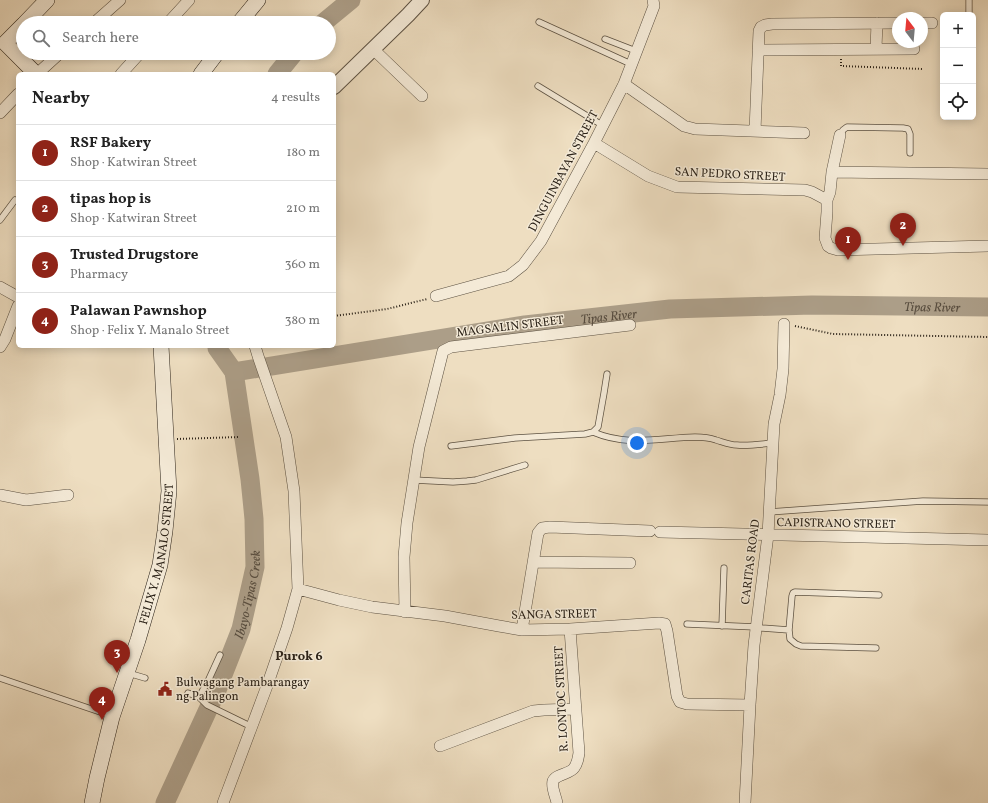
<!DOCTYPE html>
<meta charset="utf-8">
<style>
:root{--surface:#fff;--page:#f2f2f2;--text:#222;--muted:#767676;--line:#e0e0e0;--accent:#8f2418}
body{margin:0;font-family:Vollkorn,serif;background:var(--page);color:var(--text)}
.controls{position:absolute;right:12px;top:12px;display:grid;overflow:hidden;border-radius:6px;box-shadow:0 2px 10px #0003}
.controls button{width:36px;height:36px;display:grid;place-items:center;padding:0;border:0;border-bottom:1px solid var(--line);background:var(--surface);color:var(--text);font:20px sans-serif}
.compass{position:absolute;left:892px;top:12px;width:36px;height:36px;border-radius:50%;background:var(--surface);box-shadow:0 2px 10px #0003;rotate:344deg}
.you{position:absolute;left:637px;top:443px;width:14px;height:14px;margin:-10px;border:3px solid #fff;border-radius:50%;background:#1a73e8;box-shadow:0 0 0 6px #1a73e833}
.badge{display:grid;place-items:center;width:26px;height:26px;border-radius:50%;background:var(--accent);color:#fff;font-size:13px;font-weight:700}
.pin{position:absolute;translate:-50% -33px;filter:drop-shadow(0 1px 2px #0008)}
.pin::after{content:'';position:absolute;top:21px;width:14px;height:12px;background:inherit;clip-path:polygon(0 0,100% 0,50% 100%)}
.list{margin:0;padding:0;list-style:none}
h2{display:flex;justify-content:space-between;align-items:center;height:52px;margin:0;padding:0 16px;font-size:17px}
h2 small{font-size:13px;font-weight:400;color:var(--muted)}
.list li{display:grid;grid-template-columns:26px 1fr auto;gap:12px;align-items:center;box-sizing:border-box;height:56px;padding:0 16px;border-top:1px solid var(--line)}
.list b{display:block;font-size:15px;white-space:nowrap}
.list p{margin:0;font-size:13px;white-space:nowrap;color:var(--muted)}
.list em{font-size:13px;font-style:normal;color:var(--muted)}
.icon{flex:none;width:22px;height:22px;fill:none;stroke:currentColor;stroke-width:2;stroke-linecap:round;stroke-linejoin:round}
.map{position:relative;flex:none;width:988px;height:803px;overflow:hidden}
.search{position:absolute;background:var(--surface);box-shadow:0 2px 10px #0003;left:16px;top:16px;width:320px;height:44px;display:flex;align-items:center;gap:10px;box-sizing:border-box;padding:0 14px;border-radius:22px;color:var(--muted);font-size:15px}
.panel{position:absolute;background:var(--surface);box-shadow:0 2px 10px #0003;left:16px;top:72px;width:320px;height:276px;border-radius:6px}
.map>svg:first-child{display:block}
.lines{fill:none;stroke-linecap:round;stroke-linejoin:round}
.river{stroke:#ac9e88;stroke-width:19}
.service-casing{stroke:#5c5142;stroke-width:7}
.minor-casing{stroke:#5c5142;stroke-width:12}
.tertiary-casing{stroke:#5c5142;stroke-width:16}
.secondary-casing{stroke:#2b2218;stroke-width:16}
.path{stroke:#2b2218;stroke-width:2;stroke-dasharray:1 2;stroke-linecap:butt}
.service{stroke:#f4ead7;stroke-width:5.5}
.minor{stroke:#f4ead7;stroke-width:11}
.tertiary{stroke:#f4ead7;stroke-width:14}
.secondary{stroke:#f4ead7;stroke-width:15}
.labels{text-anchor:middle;stroke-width:3;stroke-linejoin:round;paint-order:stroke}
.street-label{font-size:12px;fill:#2b2218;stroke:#f4ead7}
.poi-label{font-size:12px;fill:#2b2218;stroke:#f4ead7;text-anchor:start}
.water-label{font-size:13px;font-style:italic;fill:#584d3f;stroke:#f4ead7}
.neighbourhood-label{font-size:13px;font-weight:bold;fill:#2b2218;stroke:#f4ead7}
</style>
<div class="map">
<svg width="988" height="803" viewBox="0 0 988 803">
<rect width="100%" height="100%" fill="#eedec1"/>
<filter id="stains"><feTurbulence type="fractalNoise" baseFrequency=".005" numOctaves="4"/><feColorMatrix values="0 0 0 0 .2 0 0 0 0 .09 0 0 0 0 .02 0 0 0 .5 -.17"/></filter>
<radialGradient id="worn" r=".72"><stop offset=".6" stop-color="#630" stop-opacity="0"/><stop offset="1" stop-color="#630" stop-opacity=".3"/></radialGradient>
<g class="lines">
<g class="river">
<path d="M323 23 351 0"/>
<path d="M277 74 294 53"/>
<path id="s1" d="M234 372 525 325 670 309 812 305 988 307"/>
<path id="s2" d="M165 803 217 690 241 629 255 567 254 519 250 479 234 372 217 348V346"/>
</g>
<defs>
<path id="service" d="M969 0V15
M539 22 631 64
M605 39 636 51
M538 86 602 125
M840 135 843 130 847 127 903 128 908 129 910 134V153
M0 220 15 200
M593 432C628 447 659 438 695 437 701 437 710 438 716 440 723 442 729 445 737 445 749 446 761 444 773 443
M451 446 515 438 585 434 593 432 598 427 604 393 607 374
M414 480 453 482 467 481 476 480 525 465
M769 512 923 501 988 502
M687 624 756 627 762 628 789 630 792 596 793 593 795 592 879 595
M722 626 724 568
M789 630 790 639 796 644 801 646 876 648
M128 673 145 678
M0 678 112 716
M188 693 199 697 207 705 252 727
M199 697 209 679 220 655"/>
<path id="minor" d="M94 23 120 0
M168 23 189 0
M922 23H932
M876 48 877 23
M373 49 422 96
M758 50 914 49
M37 74 60 53
M121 74 140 53
M624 84 684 126 695 129 804 133
M0 113 18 94
M755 131 759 31 761 27 765 25 772 24 898 23
M594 143 648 176 677 187 805 190 812 192 827 200
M832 172 988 174
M827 200V212L825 238 828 246 831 248 838 250 988 246
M827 200 830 192 832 172 840 135
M0 287 18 297
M436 296 509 276 523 265 541 241 594 143 624 84 654 6 653 0
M0 347 5 339 18 306
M0 495 26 500 68 495
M660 532 988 540
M534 562 630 563
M298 589 339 600 372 607 445 616 499 626 522 630 570 629 659 623 665 624 667 631 677 696 680 702 687 704 750 705
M405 612 404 557 407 523 419 447 443 351 451 347 630 325
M522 630 538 533 542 528 550 527 650 531
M440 746 533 711 544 710 576 709
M223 803 267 686 287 628 298 589 294 491 286 437 258 356 255 346
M557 803C556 797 551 787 553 781 556 774 570 774 574 768 578 763 578 758 579 753L570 629
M745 803 750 705 754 645 768 535 774 424 780 395 783 369 784 324"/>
<path id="tertiary" d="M334 87 408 15 422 0"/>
<g id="secondary">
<path d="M25 23 47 0"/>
<path d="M239 23 258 0"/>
<path d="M23 25 5 43 36 74"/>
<path d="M201 74 217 53"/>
<path id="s3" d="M92 803 97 778 112 717 138 640 160 565 165 531 169 491 161 346"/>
</g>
</defs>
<use href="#service" class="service-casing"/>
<use href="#minor" class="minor-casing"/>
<use href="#tertiary" class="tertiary-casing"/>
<use href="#secondary" class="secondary-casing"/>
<path class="path" d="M841 59V66L923 69
M334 316 387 309 427 299
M795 326 833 334 988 337
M177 439 239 437"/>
<use href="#service" class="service"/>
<use href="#minor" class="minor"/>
<use href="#tertiary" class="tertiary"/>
<use href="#secondary" class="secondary"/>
</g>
<defs>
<symbol id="civic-bare" viewBox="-9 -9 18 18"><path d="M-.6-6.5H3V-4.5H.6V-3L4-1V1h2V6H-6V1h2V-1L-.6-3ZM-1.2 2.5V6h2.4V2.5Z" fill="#8f2418" stroke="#f4ead7" stroke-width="2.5" paint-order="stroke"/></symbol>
</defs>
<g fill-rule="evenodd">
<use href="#civic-bare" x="155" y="679" width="20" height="20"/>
</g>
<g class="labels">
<g class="street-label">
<text transform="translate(563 171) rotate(-62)" y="4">DINGUINBAYAN STREET</text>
<text transform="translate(730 174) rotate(3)" y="4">SAN PEDRO STREET</text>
<text transform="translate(510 326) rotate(-7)" y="4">MAGSALIN STREET</text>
<text transform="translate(836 523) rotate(1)" y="4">CAPISTRANO STREET</text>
<text dy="4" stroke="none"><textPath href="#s3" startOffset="258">FELIX Y. MANALO STREET</textPath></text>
<text transform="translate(750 562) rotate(-83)" y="4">CARITAS ROAD</text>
<text transform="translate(554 614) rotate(-1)" y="4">SANGA STREET</text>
<text transform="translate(561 699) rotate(-93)" y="4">R. LONTOC STREET</text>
</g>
<g class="poi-label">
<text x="176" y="686">Bulwagang Pambarangay<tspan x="176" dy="14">ng Palingon</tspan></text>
</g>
<g class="water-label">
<text dy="5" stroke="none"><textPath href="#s1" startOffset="703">Tipas River</textPath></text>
<text dy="5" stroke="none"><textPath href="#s1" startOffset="379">Tipas River</textPath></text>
<text dy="5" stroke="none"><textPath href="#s2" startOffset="225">Ibayo-Tipas Creek</textPath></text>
</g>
<g class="neighbourhood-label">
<text x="299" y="660">Purok 6</text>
</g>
</g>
<rect width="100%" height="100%" filter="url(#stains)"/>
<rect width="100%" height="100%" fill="url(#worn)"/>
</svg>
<div class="controls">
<button>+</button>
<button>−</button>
<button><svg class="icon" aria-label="locate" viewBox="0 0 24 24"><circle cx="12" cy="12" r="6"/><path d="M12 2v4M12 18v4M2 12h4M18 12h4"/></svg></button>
</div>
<svg class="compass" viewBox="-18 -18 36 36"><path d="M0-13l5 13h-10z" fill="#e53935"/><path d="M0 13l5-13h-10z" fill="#767676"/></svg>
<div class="you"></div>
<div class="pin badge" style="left:848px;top:260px">1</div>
<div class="pin badge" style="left:903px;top:246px">2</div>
<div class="pin badge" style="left:117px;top:673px">3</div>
<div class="pin badge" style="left:102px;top:720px">4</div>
<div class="search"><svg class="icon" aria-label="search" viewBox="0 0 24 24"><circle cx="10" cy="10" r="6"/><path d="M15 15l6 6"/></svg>Search here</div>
<section class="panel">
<h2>Nearby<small>4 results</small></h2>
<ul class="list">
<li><span class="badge">1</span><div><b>RSF Bakery</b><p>Shop · Katwiran Street</p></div><em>180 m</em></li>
<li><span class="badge">2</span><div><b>tipas hop is</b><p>Shop · Katwiran Street</p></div><em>210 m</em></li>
<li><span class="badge">3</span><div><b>Trusted Drugstore</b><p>Pharmacy</p></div><em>360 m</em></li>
<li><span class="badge">4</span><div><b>Palawan Pawnshop</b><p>Shop · Felix Y. Manalo Street</p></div><em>380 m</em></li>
</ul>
</section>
</div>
